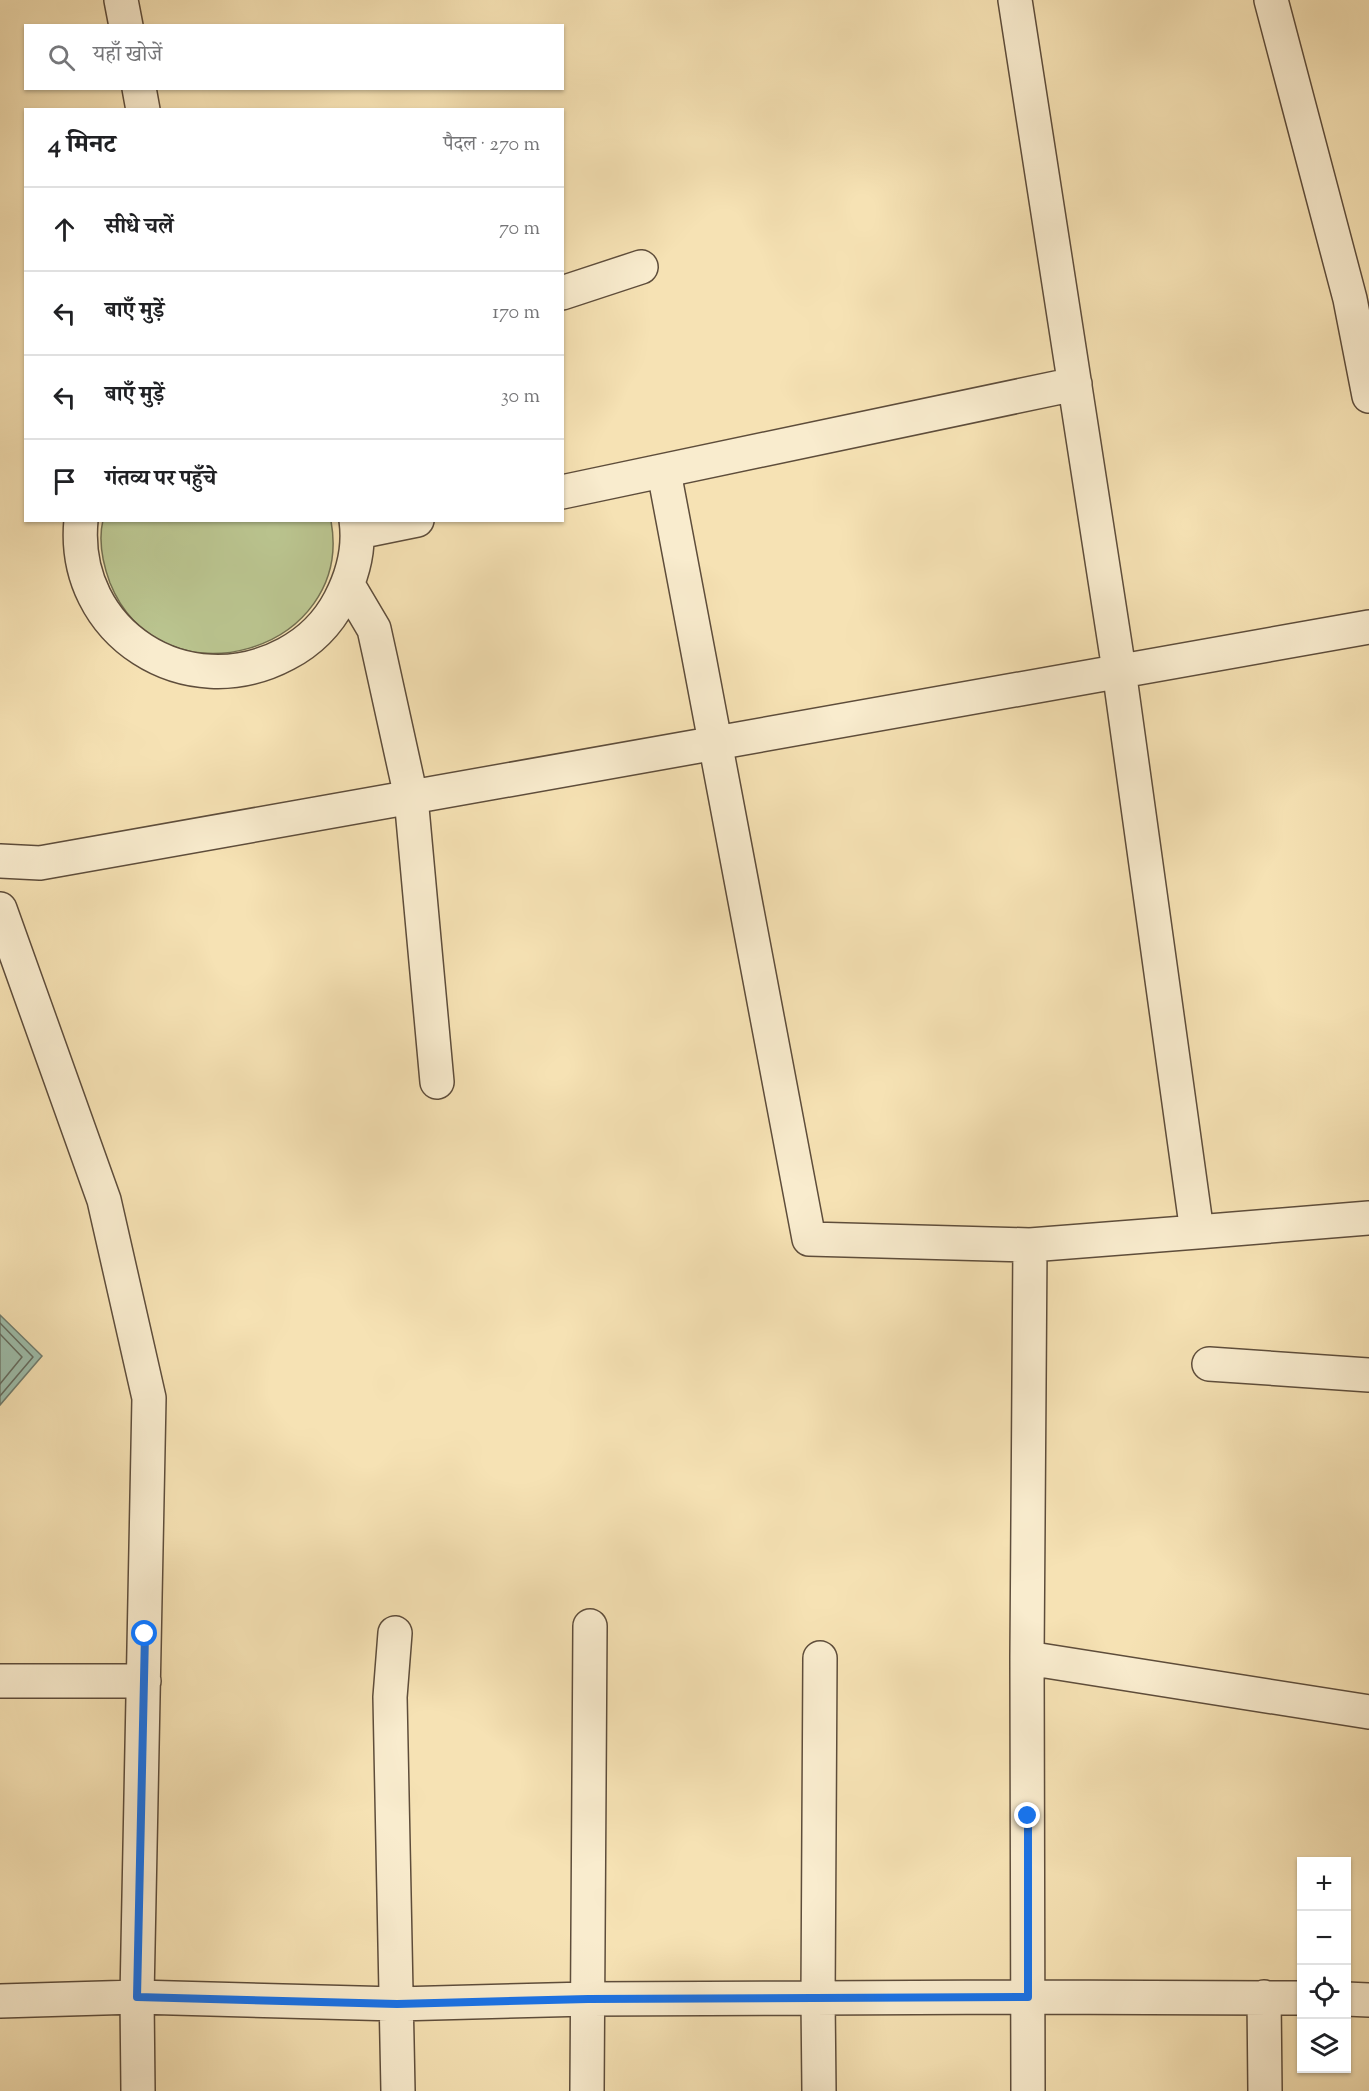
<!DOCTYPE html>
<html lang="hi">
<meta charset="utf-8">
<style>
:root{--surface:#fff;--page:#f2f2f2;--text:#202124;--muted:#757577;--line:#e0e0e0}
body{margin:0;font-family:"Sorts Mill Goudy","Noto Serif Devanagari",serif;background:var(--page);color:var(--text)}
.controls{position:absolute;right:18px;bottom:18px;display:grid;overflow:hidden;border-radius:0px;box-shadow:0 2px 4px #0004}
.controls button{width:54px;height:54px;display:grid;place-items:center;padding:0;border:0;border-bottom:2px solid var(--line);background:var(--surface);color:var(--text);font:30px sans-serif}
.stop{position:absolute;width:18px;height:18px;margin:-14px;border:4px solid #1a73e8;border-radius:50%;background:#fff}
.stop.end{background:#1a73e8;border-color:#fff;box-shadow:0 2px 6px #0008}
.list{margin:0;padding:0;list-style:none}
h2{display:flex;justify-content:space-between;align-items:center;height:78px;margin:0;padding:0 24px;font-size:26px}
h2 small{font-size:20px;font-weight:400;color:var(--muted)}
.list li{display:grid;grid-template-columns:39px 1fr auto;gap:18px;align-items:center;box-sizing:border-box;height:84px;padding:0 24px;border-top:2px solid var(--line)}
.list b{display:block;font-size:22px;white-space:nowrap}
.list em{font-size:20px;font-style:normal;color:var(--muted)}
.icon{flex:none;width:33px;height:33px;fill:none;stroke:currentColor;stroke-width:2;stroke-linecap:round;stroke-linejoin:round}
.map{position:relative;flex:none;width:1369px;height:2091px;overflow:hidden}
.search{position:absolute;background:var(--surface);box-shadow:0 2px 4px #0004;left:24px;top:24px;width:540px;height:66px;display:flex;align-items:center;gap:15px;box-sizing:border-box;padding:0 21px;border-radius:0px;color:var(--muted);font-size:22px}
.panel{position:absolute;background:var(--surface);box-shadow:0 2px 4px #0004;left:24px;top:108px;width:540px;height:414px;border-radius:0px}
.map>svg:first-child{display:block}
.green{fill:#bac48f;stroke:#737051;stroke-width:1.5}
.water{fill:#9dbeac;stroke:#707d6f;stroke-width:1.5}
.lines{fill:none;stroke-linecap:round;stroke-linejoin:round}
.shore{stroke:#646c60;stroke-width:1.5}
.minor-casing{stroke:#5e4d3b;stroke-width:36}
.minor{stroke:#f9ecce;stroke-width:33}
.route{stroke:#1a73e8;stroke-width:8}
</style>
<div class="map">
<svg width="1369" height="2091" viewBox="0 0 1369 2091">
<rect width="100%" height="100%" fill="#f6e2b4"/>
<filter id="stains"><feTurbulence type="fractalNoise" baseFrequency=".00333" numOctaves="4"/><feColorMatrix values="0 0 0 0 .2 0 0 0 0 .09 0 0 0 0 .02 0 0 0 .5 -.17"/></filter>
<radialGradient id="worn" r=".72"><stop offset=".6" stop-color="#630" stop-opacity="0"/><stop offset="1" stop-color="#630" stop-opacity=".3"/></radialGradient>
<path class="green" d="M103 520 331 521C355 652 161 709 110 583 103 564 98 541 103 520Z"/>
<path class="water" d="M0 1315 42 1356 0 1405Z"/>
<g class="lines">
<path class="shore" d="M0 1323 33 1357 0 1396
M0 1334 22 1357 0 1384"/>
<defs>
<path id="minor" d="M121 0 126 26
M1015 0 1119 670 1197 1232 1030 1245 1027 1658 1028 2091
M1271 0 1350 299 1369 396
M139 88 143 110
M562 293 641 267
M664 472 809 1239 1030 1245
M562 492 1075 384
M81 520C70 633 187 707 286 654 309 642 328 623 340 600 353 575 360 548 356 520
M359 520 358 532 417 520
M348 585 374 629 411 797 437 1082
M0 861 40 863 1369 627
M0 909 104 1200 149 1398 137 1997 138 2091
M1197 1232 1369 1218
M1209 1364 1369 1375
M395 1633 390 1697 398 2091
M1027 1658 1369 1712
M0 1681H144
M1264 1997 1265 2091
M1346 1999 1369 2000
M0 2001 137 1997 397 2004 588 1999 1028 1997 1302 1998
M587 2091 590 1626
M819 2091 818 1999 820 1658"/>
</defs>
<use href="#minor" class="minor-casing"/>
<use href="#minor" class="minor"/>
</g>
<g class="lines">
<path class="route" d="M145 1634 137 1997 397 2004 588 1999 1028 1997V1816"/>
</g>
<rect width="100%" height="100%" filter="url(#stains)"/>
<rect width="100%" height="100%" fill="url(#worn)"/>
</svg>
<div class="controls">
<button>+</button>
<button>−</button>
<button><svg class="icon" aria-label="locate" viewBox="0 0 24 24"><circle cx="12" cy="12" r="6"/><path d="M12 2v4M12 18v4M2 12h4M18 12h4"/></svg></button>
<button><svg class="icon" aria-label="layers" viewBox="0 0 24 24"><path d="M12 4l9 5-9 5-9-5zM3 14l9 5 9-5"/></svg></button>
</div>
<div class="stop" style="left:145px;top:1634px"></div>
<div class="stop end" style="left:1028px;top:1816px"></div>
<div class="search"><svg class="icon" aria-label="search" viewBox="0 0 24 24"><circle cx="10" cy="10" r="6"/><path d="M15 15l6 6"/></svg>यहाँ खोजें</div>
<section class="panel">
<h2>4 मिनट<small>पैदल · 270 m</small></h2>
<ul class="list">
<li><svg class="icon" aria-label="ahead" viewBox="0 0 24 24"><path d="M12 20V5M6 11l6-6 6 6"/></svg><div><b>सीधे चलें</b></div><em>70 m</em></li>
<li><svg class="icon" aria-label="left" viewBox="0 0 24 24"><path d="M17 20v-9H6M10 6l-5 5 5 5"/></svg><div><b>बाएँ मुड़ें</b></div><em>170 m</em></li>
<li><svg class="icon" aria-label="left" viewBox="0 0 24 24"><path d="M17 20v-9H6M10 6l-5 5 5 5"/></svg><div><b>बाएँ मुड़ें</b></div><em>30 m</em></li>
<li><svg class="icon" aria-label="arrive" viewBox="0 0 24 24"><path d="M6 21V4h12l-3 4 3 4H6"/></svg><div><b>गंतव्य पर पहुँचे</b></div></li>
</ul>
</section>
</div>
